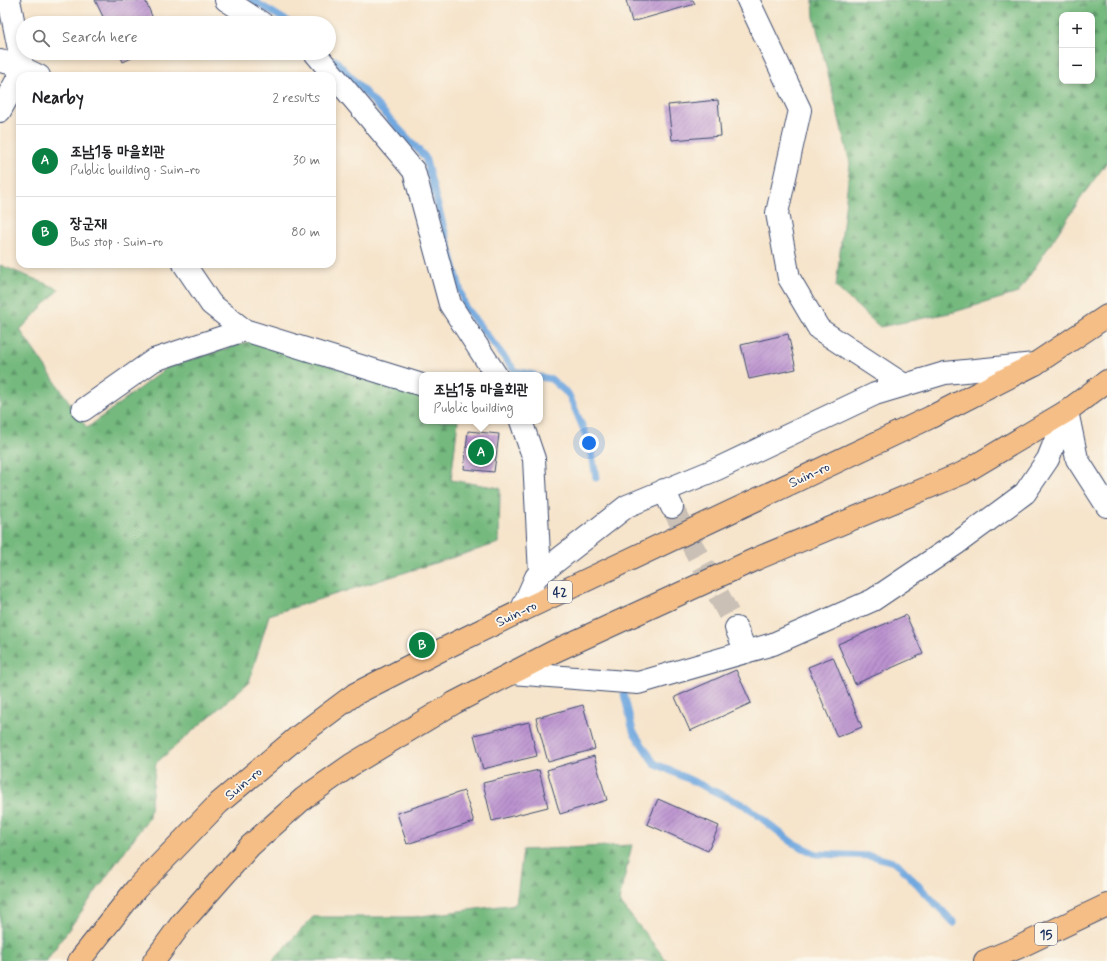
<!DOCTYPE html>
<meta charset="utf-8">
<style>
:root{--surface:#fff;--page:#f6f6f6;--text:#202124;--muted:#757577;--line:#e0e0e0;--accent:#0b8043}
body{margin:0;font-family:Mynerve,"Poor Story",sans-serif;background:var(--page);color:var(--text)}
.controls{position:absolute;right:12px;top:12px;display:grid;overflow:hidden;border-radius:8px;box-shadow:0 2px 6px #0003}
.controls button{width:36px;height:36px;display:grid;place-items:center;padding:0;border:0;border-bottom:1px solid var(--line);background:var(--surface);color:var(--text);font:20px sans-serif}
.you{position:absolute;left:589px;top:443px;width:14px;height:14px;margin:-10px;border:3px solid #fff;border-radius:50%;background:#1a73e8;box-shadow:0 0 0 6px #1a73e833}
.badge{display:grid;place-items:center;width:26px;height:26px;border-radius:50%;background:var(--accent);color:#fff;font-size:13px;font-weight:700}
.pin{position:absolute;translate:-50% -50%;border:2px solid #fff;box-shadow:0 1px 4px #0006}
.popup{position:absolute;left:419px;top:372px;width:124px;height:52px;box-sizing:border-box;display:grid;place-content:center;border-radius:8px;background:var(--surface);filter:drop-shadow(0 1px 3px #0005);font-size:13px;white-space:nowrap;color:var(--muted)}
.popup b{font-size:15px;color:var(--text)}
.popup::after{content:'';position:absolute;left:50%;top:100%;margin-left:-8px;border:8px solid transparent;border-top-color:var(--surface)}
.list{margin:0;padding:0;list-style:none}
h2{display:flex;justify-content:space-between;align-items:center;height:52px;margin:0;padding:0 16px;font-size:17px}
h2 small{font-size:13px;font-weight:400;color:var(--muted)}
.list li{display:grid;grid-template-columns:26px 1fr auto;gap:12px;align-items:center;box-sizing:border-box;height:72px;padding:0 16px;border-top:1px solid var(--line)}
.list b{display:block;font-size:15px;white-space:nowrap}
.list p{margin:0;font-size:13px;white-space:nowrap;color:var(--muted)}
.list em{font-size:13px;font-style:normal;color:var(--muted)}
.icon{flex:none;width:22px;height:22px;fill:none;stroke:currentColor;stroke-width:2;stroke-linecap:round;stroke-linejoin:round}
.map{position:relative;flex:none;width:1107px;height:961px;overflow:hidden}
.search{position:absolute;background:var(--surface);box-shadow:0 2px 6px #0003;left:16px;top:16px;width:320px;height:44px;display:flex;align-items:center;gap:10px;box-sizing:border-box;padding:0 14px;border-radius:22px;color:var(--muted);font-size:15px}
.panel{position:absolute;background:var(--surface);box-shadow:0 2px 6px #0003;left:16px;top:72px;width:320px;height:196px;border-radius:12px}
.map>svg:first-child{display:block}
.forest{fill:url(#forest-firs);stroke:#48746e;fill-rule:evenodd}
.lines{fill:none;stroke-linecap:round;stroke-linejoin:round}
.stream{stroke:#71a8df;stroke-width:7}
.building{fill:url(#building-hatch)}
.minor-tunnel{stroke:#cac0b5;stroke-width:22;stroke-dasharray:22 11;stroke-linecap:butt}
.minor-casing{stroke:#3c4a6e;stroke-width:24}
.major-casing{stroke:#3c4a6e;stroke-width:24}
.highway-casing{stroke:#3c4a6e;stroke-width:24}
.minor{stroke:#fff;stroke-width:22}
.major{stroke:#f5be86;stroke-width:22}
.highway{stroke:#f5be86;stroke-width:22}
.labels{text-anchor:middle;stroke-width:3.5;stroke-linejoin:round;paint-order:stroke}
.shield{fill:#fbf7ec;stroke:#5e6b89;stroke-width:1}
.shield-label{font-size:13px;font-weight:bold;fill:#1b2f5e}
.street-label{font-size:14px;fill:#1b2f5e;stroke:#fbf7ec}
</style>
<div class="map">
<svg width="1107" height="961" viewBox="0 0 1107 961">
<defs>
<pattern id="forest-firs" width="22" height="20" patternUnits="userSpaceOnUse"><rect width="22" height="20" fill="#74b97e"/><path d="M5 1l3.5 6h-7zM16 11l3.5 6h-7z" fill="#5e976a"/></pattern>
<pattern id="building-hatch" width="6" height="6" patternUnits="userSpaceOnUse"><rect width="6" height="6" fill="#bb93cf"/><path d="M-1 1l2-2M0 6l6-6M5 7l2-2" fill="none" stroke="#9778ab"/></pattern>
</defs>
<rect width="100%" height="100%" fill="#fbf7ec"/>
<filter id="ink" filterUnits="userSpaceOnUse"><feTurbulence type="fractalNoise" baseFrequency=".025" numOctaves="2"/><feDisplacementMap in="SourceGraphic" scale="8" xChannelSelector="R" yChannelSelector="G"/><feConvolveMatrix kernelMatrix="1 2 1 2 8 2 1 2 1" color-interpolation-filters="sRGB"/></filter>
<filter id="wash" filterUnits="userSpaceOnUse"><feTurbulence type="fractalNoise" baseFrequency=".012" numOctaves="4" result="noise"/><feDisplacementMap in="SourceGraphic" scale="16" xChannelSelector="R" yChannelSelector="G"/><feGaussianBlur stdDeviation="0.9" result="paint"/><feColorMatrix in="noise" values="0 0 0 0 0 0 0 0 0 0 0 0 0 0 0 0 0 1.4 0 .05"/><feComposite in="paint" operator="in"/></filter>
<g filter="url(#wash)">
<rect width="100%" height="100%" fill="#f6e4cb"/>
<path class="forest" d="M813 0H1107V162L1083 195 1018 293 954 312 880 327 836 287 850 163 814 17ZM1062 15H1092V81H1062Z
M0 265 59 289 20 330 87 428 166 368 250 341 422 394V421H458L451 480 500 488 499 543 269 615 249 682 156 763 149 817 46 961H0Z
M632 845 619 901 667 961H272L313 917H413L516 904 523 850Z"/>
<g class="lines">
<path class="stream" d="M252 0 290 23
M335 60 425 157 465 307 515 371 534 375
M540 377 551 379 569 395 586 435 592 454 596 478
M624 694 633 731 654 763 746 806 793 843 816 854 872 856 897 863 954 923"/>
</g>
<g id="blocks">
<path class="building" d="M95 0H145L155 23H106Z
M626 0H693L695 4 632 22Z
M119 53H143L123 62Z
M718 100 721 136 672 140 668 105Z
M788 334 796 369 749 379 741 345Z
M468 431 499 434 494 472 464 469Z
M906 615 923 654 855 684 838 644Z
M833 657 862 727 837 737 808 667Z
M736 670 751 703 690 731 675 697Z
M583 705 595 749 548 762 536 718Z
M529 722 537 756 483 769 474 735Z
M594 756 607 800 560 814 547 770Z
M539 770 548 807 492 821 483 783Z
M464 791 474 822 407 844 397 813Z
M658 799 719 826 708 851 647 824Z"/>
</g>
</g>
<g filter="url(#ink)">
<use href="#blocks" fill-opacity="0" stroke="#3c4a6e" stroke-width="1"/>
<g class="lines">
<path class="minor-tunnel" d="M672 507 736 628"/>
<defs>
<path id="minor" d="M226 0 262 23
M748 0 800 110 777 213 789 278 819 329 904 385
M315 53 414 171 450 304 496 375
M0 61 14 64 39 76
M0 111 23 69 9 0
M184 264 211 304 244 330 422 385
M83 410 154 360 244 330
M1067 411 1077 459 1107 506
M521 421 534 459 540 574
M664 490 672 507
M521 611 536 577 627 506 717 469 875 394 945 373 1035 364
M736 628 746 652
M512 673 638 683 773 644 873 600 956 544 1025 493 1048 459 1067 411"/>
<path id="major" d="M79 961 136 889 219 803 300 735 355 694 443 649 521 611 931 417 1035 364 1107 316
M154 961 181 924 250 846 304 798 351 765 454 703 555 651 756 559 963 473 1067 411 1107 381"/>
<path id="highway" d="M985 961 1017 948 1107 905"/>
</defs>
<use href="#minor" class="minor-casing"/>
<use href="#major" class="major-casing"/>
<use href="#highway" class="highway-casing"/>
<use href="#minor" class="minor"/>
<use href="#major" class="major"/>
<use href="#highway" class="highway"/>
</g>
</g>
<g class="labels">
<g class="shield">
<rect x="548" y="581" width="24" height="22" rx="3"/>
<rect x="1035" y="923" width="22" height="22" rx="3"/>
</g>
<g class="shield-label">
<text x="560" y="597">42</text>
<text x="1046" y="939">15</text>
</g>
<g class="street-label">
<text transform="translate(809 474) rotate(-25)" y="5">Suin-ro</text>
<text transform="translate(516 613) rotate(-26)" y="5">Suin-ro</text>
<text transform="translate(243 783) rotate(-40)" y="5">Suin-ro</text>
</g>
</g>
</svg>
<div class="controls">
<button>+</button>
<button>−</button>
</div>
<div class="you"></div>
<div class="pin badge" style="left:481px;top:452px">A</div>
<div class="popup"><b>조남1동 마을회관</b>Public building</div>
<div class="pin badge" style="left:422px;top:645px">B</div>
<div class="search"><svg class="icon" aria-label="search" viewBox="0 0 24 24"><circle cx="10" cy="10" r="6"/><path d="M15 15l6 6"/></svg>Search here</div>
<section class="panel">
<h2>Nearby<small>2 results</small></h2>
<ul class="list">
<li><span class="badge">A</span><div><b>조남1동 마을회관</b><p>Public building · Suin-ro</p></div><em>30 m</em></li>
<li><span class="badge">B</span><div><b>장군재</b><p>Bus stop · Suin-ro</p></div><em>80 m</em></li>
</ul>
</section>
</div>
